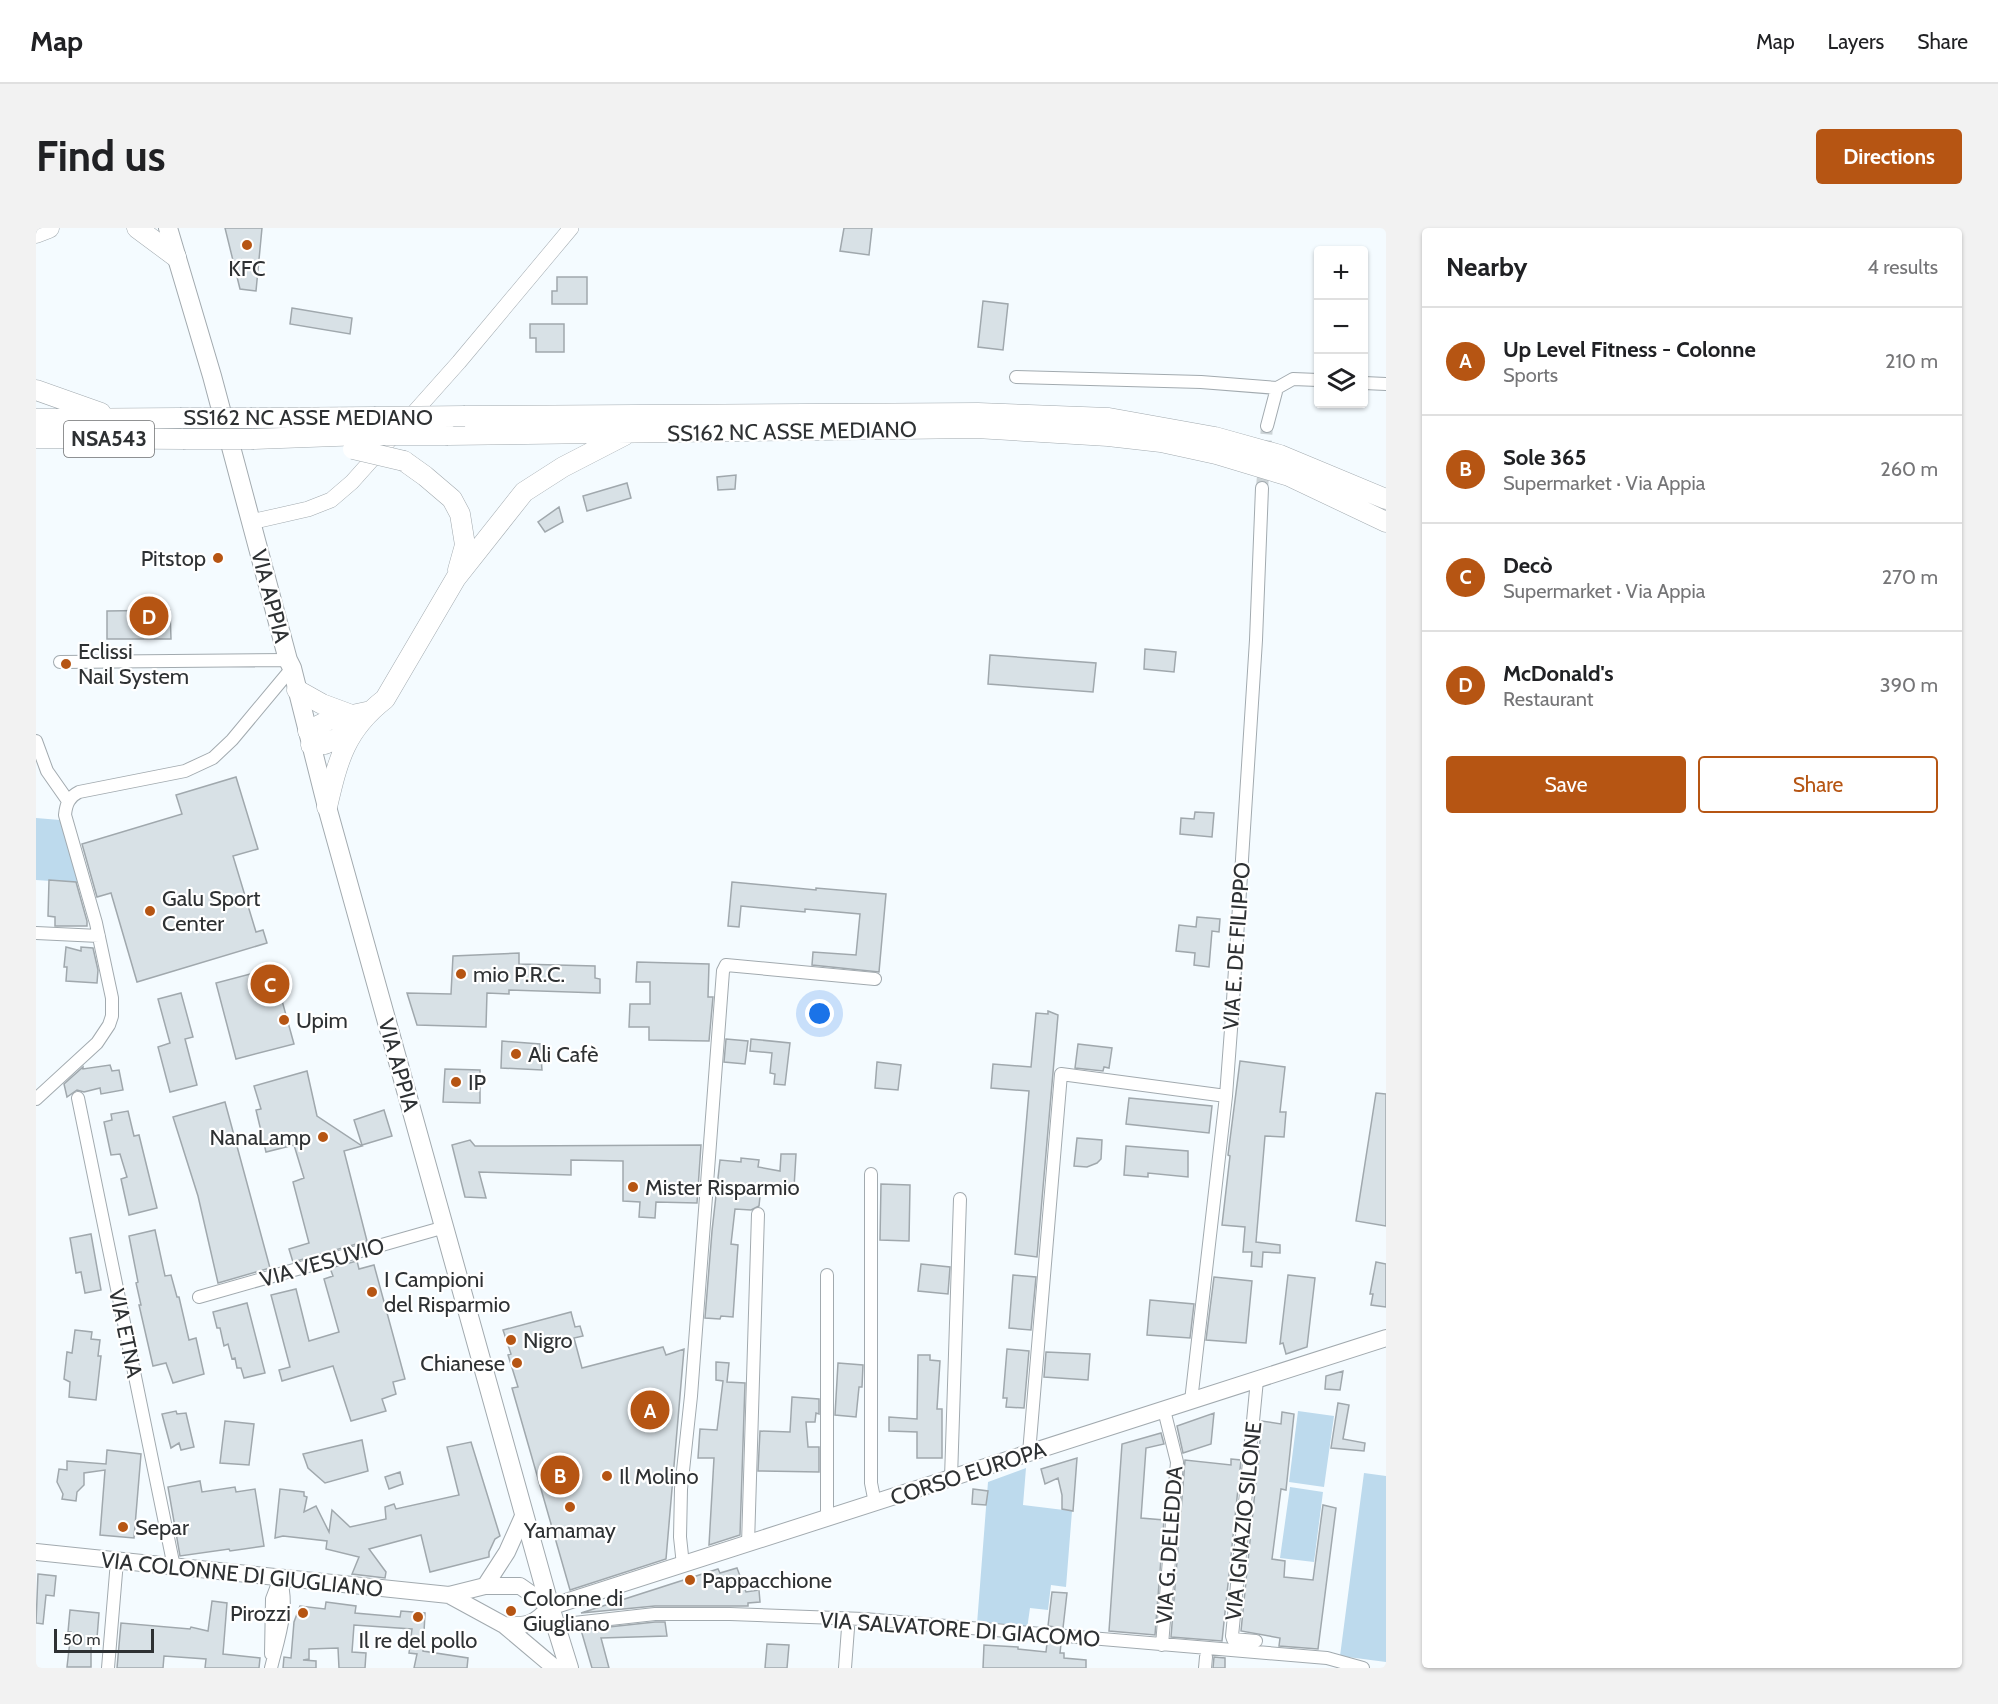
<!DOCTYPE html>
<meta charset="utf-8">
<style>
:root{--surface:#fff;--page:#f2f2f2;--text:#202124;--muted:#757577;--line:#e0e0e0;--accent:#b65513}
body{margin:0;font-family:Cabin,sans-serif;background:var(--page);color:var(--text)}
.controls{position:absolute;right:18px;top:18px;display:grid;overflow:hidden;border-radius:6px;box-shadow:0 2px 4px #0004}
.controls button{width:54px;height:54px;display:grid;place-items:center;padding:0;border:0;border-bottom:2px solid var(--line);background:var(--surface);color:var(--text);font:30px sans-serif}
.scale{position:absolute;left:18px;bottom:15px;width:100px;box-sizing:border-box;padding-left:6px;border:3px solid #2e3133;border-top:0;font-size:16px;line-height:21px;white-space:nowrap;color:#2e3133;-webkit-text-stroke:4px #fff;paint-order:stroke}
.you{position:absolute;left:784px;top:786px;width:21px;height:21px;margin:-15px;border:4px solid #fff;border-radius:50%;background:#1a73e8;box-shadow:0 0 0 9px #1a73e833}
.badge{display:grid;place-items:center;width:39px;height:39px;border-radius:50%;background:var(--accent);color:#fff;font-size:20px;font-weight:700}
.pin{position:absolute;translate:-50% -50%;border:3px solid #fff;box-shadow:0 2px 6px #0006}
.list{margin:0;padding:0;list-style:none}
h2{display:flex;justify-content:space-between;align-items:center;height:78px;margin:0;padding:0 24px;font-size:26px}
h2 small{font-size:20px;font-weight:400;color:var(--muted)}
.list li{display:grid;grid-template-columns:39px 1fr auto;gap:18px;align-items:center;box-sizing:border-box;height:108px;padding:0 24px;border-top:2px solid var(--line)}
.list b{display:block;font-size:22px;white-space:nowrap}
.list p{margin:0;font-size:20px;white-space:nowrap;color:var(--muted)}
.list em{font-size:20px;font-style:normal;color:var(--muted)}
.actions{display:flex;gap:12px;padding:18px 24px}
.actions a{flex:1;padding:14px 0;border:2px solid var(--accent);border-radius:6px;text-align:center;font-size:21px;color:var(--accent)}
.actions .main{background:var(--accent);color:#fff}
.icon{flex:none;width:33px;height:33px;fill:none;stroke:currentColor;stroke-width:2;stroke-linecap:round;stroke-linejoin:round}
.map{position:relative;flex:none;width:1350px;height:1440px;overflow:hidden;border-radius:6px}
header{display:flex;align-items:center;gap:36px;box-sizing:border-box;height:84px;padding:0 30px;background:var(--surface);border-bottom:2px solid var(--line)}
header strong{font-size:28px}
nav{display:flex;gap:33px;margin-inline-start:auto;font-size:21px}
.intro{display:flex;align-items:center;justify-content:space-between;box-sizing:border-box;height:144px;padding:0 36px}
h1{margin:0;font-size:42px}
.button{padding:15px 27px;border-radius:6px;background:var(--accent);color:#fff;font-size:21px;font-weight:700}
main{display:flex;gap:36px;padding:0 36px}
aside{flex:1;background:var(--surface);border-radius:6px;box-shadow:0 2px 4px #0004}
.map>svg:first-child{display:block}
.green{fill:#bddaed}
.building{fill:#d8e1e6;stroke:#a0a8ad;stroke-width:1.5}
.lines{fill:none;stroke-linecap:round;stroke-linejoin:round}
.minor-tunnel{stroke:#ccd3d6;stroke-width:12;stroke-dasharray:12 6;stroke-linecap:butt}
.minor-casing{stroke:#a2aaaf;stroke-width:14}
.tertiary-casing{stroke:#a2aaaf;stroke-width:16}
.secondary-casing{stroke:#a2aaaf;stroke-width:18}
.primary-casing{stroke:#a2aaaf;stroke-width:20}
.trunk-casing{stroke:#a2aaaf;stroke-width:21}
.minor{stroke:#fff;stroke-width:12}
.tertiary{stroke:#fff;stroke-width:15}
.secondary{stroke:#fff;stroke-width:16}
.primary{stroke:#fff;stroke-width:18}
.trunk{stroke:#fff;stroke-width:20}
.trunk-bridge-casing{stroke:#a2aaaf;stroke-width:21;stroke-linecap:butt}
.trunk-bridge{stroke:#fff;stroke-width:20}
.poi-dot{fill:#b65513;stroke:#fff;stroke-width:2}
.labels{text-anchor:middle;stroke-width:4.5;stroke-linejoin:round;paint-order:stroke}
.shield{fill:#fff;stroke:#6d6f70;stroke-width:1.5}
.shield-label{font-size:21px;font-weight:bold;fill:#2e3133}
.poi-label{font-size:22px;fill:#2e3133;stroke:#fff;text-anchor:start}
.street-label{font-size:22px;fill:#2e3133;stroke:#fff}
</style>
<header>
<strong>Map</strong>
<nav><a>Map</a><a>Layers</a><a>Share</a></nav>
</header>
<div class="intro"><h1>Find us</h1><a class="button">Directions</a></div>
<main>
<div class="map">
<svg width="1350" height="1440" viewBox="0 0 1350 1440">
<rect width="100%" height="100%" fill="#f4fbff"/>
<path class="green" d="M0 590 24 592 44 655 0 652Z
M1262 1183 1298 1188 1288 1259 1253 1254Z
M990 1240 987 1277 1036 1283 1030 1359 1015 1357 1012 1382 994 1380 991 1401 941 1396 952 1254Z
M1328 1245 1350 1248V1434L1304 1428Z
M1254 1259 1287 1264 1278 1334 1244 1330Z"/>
<path class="building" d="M189 0H226L220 63 204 61Z
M808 0H836L833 27 804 23Z
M521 49H551V76H516V63H521Z
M947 73 972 76 967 122 942 119Z
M256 80 316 90 314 106 254 96Z
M494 96H528V124H500V110H494Z
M700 247 699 261 682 262 681 249Z
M591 255 595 270 551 283 547 268Z
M523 279 527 294 509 304 502 294Z
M134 382 135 411H71V383Z
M1109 421 1140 424 1138 444 1108 441Z
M954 427 1060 435 1057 464 952 456Z
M200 549 222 621 197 628 220 704 227 702 231 715 101 754 75 665 61 669 46 616 146 586 140 567Z
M1159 584 1178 585 1176 609 1144 606 1145 590 1158 591Z
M13 652 40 654 51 693V698H19V689L12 688Z
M696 654 780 662V660L850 666 843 744 776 737 777 724 820 727 824 686 769 681V684L705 678 703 699 692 698Z
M1161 689 1184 691 1183 704 1176 703 1173 739 1158 737 1159 725 1140 723 1143 697 1160 699Z
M30 719 45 723V719L57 720 62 742 61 755 30 753 31 739H28Z
M483 725V736L559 738V750L564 751V765L473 762V766L451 765 450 799 381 797 371 765 415 766 417 728Z
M601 734 673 736 672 769H677L673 813 613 812V799H593L594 776H614V754H600Z
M237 740 258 816 200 831 180 755Z
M145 765 157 809 149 811 161 857 134 864 122 819 134 815 122 771Z
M1012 783 1022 787 1001 1029 979 1026 993 863 955 860 957 836 995 839 1000 785 1012 786Z
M690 811 712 813 709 836 688 834Z
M715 811 754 815 749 857 738 856 739 846 734 845 736 825 714 823Z
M466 813 504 816 506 842 465 840Z
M1042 816 1076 820 1073 840 1068 839 1067 843 1039 840Z
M1204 833 1249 839 1244 884H1250L1248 909 1229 908 1220 1014 1244 1017V1025L1227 1024 1226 1039 1215 1038 1216 1024H1207L1209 999 1186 997 1194 928 1192 927Z
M841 834 865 837 862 862 839 860Z
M74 837 76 843 83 842 87 862 65 866 64 860 48 864 41 862 31 869 28 856 47 839V841Z
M409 841 444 842V875L407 874Z
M271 843 281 888 326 918 308 923 331 1013 257 1034 253 1021 273 1015 257 954 268 950 258 917 230 924 220 882 225 881 218 858Z
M1340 865 1350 866V998L1320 993Z
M1093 870 1176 878 1173 905 1090 896Z
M189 874 234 1040 182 1055 162 968 137 889Z
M348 882 356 908 326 917 318 892Z
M92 883 98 908 103 907 121 980 93 987 85 951 91 949 84 926 75 927 68 894 76 892 75 886Z
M1041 910 1066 912 1065 931 1061 935 1051 939 1038 938Z
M434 912 439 918H462L665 917 661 975 620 974 619 990 603 989 604 974 587 973V933L535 932V947L443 944 450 970 429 969 416 917Z
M1090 918 1152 923V949L1112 945V949L1088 947Z
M745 926H760L758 960 725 958 723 978 715 982 699 981 695 1016 702 1017 697 1089 685 1088 684 1091 669 1090 676 1003 684 932 705 934V930L723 932 722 939 744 943Z
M845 956 874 957 873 1013 844 1012Z
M119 1002 129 1048 135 1047 141 1069H143L153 1112 160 1110 168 1146 137 1155 130 1135 117 1138 103 1077H105L100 1055 102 1054 93 1008Z
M55 1006 65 1062 49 1065 45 1044 40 1045 34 1010Z
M321 1033 323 1041 338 1037 369 1151 357 1154 360 1166 346 1171 350 1183 315 1193 297 1138 246 1153 243 1142 254 1139 235 1067 260 1061 273 1113 303 1104 288 1051 297 1048 294 1040Z
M1340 1034 1350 1036V1079L1335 1077 1337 1066H1334Z
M885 1036 914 1039 912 1066 882 1063Z
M977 1047 1000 1049 995 1102 973 1100Z
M1252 1047 1279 1050 1271 1119 1250 1126 1247 1115 1244 1116Z
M1178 1049 1216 1053 1210 1115 1170 1112Z
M1114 1072 1158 1076 1154 1110 1111 1107Z
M211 1075 229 1145 208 1150 205 1140H201L199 1130 196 1131 192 1116 188 1118 184 1100H181L177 1084Z
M535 1084 539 1099 544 1098 547 1108 538 1110 546 1140 627 1119 630 1127 648 1121 630 1331 534 1362 476 1160 482 1159 472 1127 475 1126 467 1102Z
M39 1102 56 1104 55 1111 64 1112 62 1128H65L60 1172 33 1169 34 1154 28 1151 31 1124 36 1125Z
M971 1121 993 1123 988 1180 970 1179 971 1170H967Z
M1010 1124 1054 1126 1052 1152 1008 1149Z
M882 1127H894V1132L904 1133 901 1181H906V1230H881V1204L853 1203V1189L881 1191Z
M680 1134 693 1135 691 1154 709 1155 704 1307 673 1317 678 1230H662L664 1201 681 1202 687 1153 680 1152Z
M802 1135 827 1137 826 1159H823L820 1189 799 1187Z
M1307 1143 1304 1162 1289 1161 1290 1148Z
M756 1169 783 1171V1186L780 1185 779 1194H770L772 1219H783V1244L722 1243 724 1203 754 1204Z
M1302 1175 1313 1177 1307 1211 1329 1215 1328 1223 1295 1220Z
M140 1183 141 1186 150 1185 158 1219 145 1222 143 1215 135 1220 126 1186Z
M1246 1184 1258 1186 1250 1262 1245 1261 1236 1331 1249 1333 1248 1349 1277 1352 1287 1277 1300 1280 1282 1421 1243 1418 1244 1410 1205 1403 1226 1193 1245 1196Z
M1178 1185 1175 1216 1147 1225 1141 1198Z
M189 1193 218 1196 213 1237 184 1235Z
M1125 1205 1128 1216 1110 1220 1105 1290 1128 1292 1119 1407 1073 1403 1086 1216Z
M326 1212 332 1243 289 1255 272 1240 267 1226Z
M435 1214 464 1308 459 1311 453 1324V1329L394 1344 385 1307 333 1321 350 1344 349 1350 316 1346 323 1329 290 1321 291 1313 247 1308 239 1310 244 1261 268 1264V1268L271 1269 268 1284 280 1278 293 1304 296 1282 314 1299 350 1291 349 1279 358 1276 360 1281 423 1267 411 1219Z
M71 1222 105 1226 98 1310 64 1307 69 1242 48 1245V1257L41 1264 40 1273 26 1271 27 1266 21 1254 23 1241 31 1242V1233L70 1236Z
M1041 1230 1037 1283 1026 1281V1267L1022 1250 1009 1256 1005 1241Z
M1195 1231 1205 1232 1186 1413 1135 1409 1149 1232 1195 1237Z
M364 1244 367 1256 353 1261 349 1249Z
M164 1253 166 1264 199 1259 200 1264 219 1261 228 1318 194 1323 193 1321 144 1328 132 1259Z
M937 1261 952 1263 950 1277 936 1276Z
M701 1340 710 1364 723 1362 724 1374 712 1375V1378H619L545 1385 682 1341 684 1345Z
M2 1346 20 1348 18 1368 10 1367 7 1396 0 1395Z
M1016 1364 1031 1365 1027 1400 1012 1398Z
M176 1373 191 1375 187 1426 224 1430 223 1440H169L170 1431 128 1428 127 1440H81L85 1395 154 1401 155 1399 172 1403Z
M290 1374 320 1378 319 1385 364 1389 365 1383 389 1385 387 1423 432 1430 431 1440H378L381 1426 373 1425 376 1401 318 1397 316 1424 330 1425 329 1440H303L302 1420 273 1421V1431L267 1432 280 1433V1440H247L248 1429 255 1430 258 1394 264 1378 289 1381Z
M34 1382 63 1385 61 1410H55V1439H31L35 1404H32Z
M619 1394H629L631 1408 565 1410 573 1440H556L545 1402Z
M1011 1415 1025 1416 1024 1425H1028V1430L1050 1432V1440H947L948 1417 982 1419V1421L1010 1424Z
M731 1416 753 1417 751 1440H729Z
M1178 1429 1189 1430V1440H1177Z"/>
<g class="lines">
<path class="minor-tunnel" d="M1226 260 1231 198"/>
<defs>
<path id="minor" d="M980 149 1165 154 1241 160
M1328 155 1350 156
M1231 198 1241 160 1257 151 1282 152
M24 434 252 432
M0 513 11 543 32 573
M0 705 63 708
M42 870 138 1339
M0 871 61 815 73 797 76 788V770L60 695 29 587C30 576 33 569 43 564L149 543 177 530 196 512 256 440
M835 946V1255L839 1275
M791 1047V1290
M163 1069 409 999
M1155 1173 1190 868 1196 788 1220 412 1226 260
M993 1225 1025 846 1190 868
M915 1250 924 971
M712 1316 722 986
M647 1337 644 1309 645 1261 655 1168 687 743 690 737 839 751
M520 1397 619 1386H694L828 1391 1291 1430 1327 1440
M1220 1413 1197 1411 1196 1408 1221 1152
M1126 1417 1141 1234 1128 1182
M235 1426 236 1371 244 1350
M72 1440 81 1333
M235 1440C242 1411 254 1380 244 1350
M809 1440 812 1400
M1169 1440 1170 1429"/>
<path id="tertiary" d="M215 294 272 281 295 272 316 254 423 134 535 0"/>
<path id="secondary" d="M0 1324 413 1367 449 1358H484L514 1379
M449 1358 471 1324 488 1286
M413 1367 468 1397 519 1440
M514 1379 1350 1110
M468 1397C491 1398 498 1397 514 1379"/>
<path id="primary" d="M132 0 176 148 252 432 256 440 291 579 514 1379 533 1440"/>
<path id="trunk" d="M101 0 140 29
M0 5 13 0
M0 162 65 185
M429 188 942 185 1073 190 1179 209 1244 227 1350 271
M216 190 338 189
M0 191 144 190
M412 207 940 200 1072 208 1125 214 1180 226 1253 248 1350 294
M0 210 147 211
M218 211 327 207
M368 233 389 248 416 271 424 286 429 317 422 342
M261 462 286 476 313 486
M272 503 293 492 335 483
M275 517 289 516 317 503
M291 579C302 532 309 502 349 471L420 350 488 264 527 239 589 207"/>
</defs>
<use href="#minor" class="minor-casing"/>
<use href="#tertiary" class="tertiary-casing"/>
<use href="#secondary" class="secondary-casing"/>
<use href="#primary" class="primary-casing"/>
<use href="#trunk" class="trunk-casing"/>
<use href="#minor" class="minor"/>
<use href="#tertiary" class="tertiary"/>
<use href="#secondary" class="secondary"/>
<use href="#primary" class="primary"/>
<use href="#trunk" class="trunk"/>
<defs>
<path id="trunk-bridge" d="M338 189 429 188
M144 190H216
M327 207H412
M147 211H218
M317 221 368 233"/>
</defs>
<use href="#trunk-bridge" class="trunk-bridge-casing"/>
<use href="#trunk-bridge" class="trunk-bridge"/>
</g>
<g class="poi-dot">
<circle cx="211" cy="17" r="6"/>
<circle cx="182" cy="330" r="6"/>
<circle cx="30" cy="436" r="6"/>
<circle cx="114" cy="683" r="6"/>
<circle cx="425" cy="746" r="6"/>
<circle cx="248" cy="792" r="6"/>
<circle cx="480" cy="826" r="6"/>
<circle cx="420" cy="854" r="6"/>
<circle cx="287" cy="909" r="6"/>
<circle cx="597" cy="959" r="6"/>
<circle cx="336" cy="1064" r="6"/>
<circle cx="475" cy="1112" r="6"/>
<circle cx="481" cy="1135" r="6"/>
<circle cx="571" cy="1248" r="6"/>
<circle cx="534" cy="1279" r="6"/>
<circle cx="87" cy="1299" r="6"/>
<circle cx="654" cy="1352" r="6"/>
<circle cx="475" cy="1383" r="6"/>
<circle cx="267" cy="1385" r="6"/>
<circle cx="382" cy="1389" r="6"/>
</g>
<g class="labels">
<rect class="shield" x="28" y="193" width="90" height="36" rx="4.5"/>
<g class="shield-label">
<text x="73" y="218">NSA543</text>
</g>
<g class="poi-label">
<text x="211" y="48" text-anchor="middle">KFC</text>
<text x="170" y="338" text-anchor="end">Pitstop</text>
<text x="42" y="431">Eclissi<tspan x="42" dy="25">Nail System</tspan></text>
<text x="126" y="678">Galu Sport<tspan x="126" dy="25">Center</tspan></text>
<text x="437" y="754">mio P.R.C.</text>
<text x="260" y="800">Upim</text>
<text x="492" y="834">Ali Cafè</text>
<text x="432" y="862">IP</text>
<text x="275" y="917" text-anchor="end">NanaLamp</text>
<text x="609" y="967">Mister Risparmio</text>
<text x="348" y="1059">I Campioni<tspan x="348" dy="25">del Risparmio</tspan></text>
<text x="487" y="1120">Nigro</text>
<text x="469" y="1143" text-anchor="end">Chianese</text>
<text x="583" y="1256">Il Molino</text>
<text x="99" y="1307">Separ</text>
<text x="534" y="1310" text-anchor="middle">Yamamay</text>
<text x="666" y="1360">Pappacchione</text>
<text x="487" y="1378">Colonne di<tspan x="487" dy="25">Giugliano</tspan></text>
<text x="255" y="1393" text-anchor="end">Pirozzi</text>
<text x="382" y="1420" text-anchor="middle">Il re del pollo</text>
</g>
<g class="street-label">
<text x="272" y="197">SS162 NC ASSE MEDIANO</text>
<text transform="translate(756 203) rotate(-1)" y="8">SS162 NC ASSE MEDIANO</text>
<text transform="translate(235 368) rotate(75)" y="8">VIA APPIA</text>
<text transform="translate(1200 718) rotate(-86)" y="8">VIA E. DE FILIPPO</text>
<text transform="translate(363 837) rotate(74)" y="8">VIA APPIA</text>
<text transform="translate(286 1034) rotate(-16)" y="8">VIA VESUVIO</text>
<text transform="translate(90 1105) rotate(78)" y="8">VIA ETNA</text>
<text transform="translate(932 1245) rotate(-18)" y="8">CORSO EUROPA</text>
<text transform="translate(1207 1293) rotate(-84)" y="8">VIA IGNAZIO SILONE</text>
<text transform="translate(1133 1317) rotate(-86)" y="8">VIA G. DELEDDA</text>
<text transform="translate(206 1346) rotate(6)" y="8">VIA COLONNE DI GIUGLIANO</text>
<text transform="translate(924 1401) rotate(4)" y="8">VIA SALVATORE DI GIACOMO</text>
</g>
</g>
</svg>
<div class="controls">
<button>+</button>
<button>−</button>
<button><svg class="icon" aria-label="layers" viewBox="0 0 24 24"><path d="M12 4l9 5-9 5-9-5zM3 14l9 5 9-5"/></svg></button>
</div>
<div class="scale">50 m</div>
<div class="you"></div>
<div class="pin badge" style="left:614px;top:1182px">A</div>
<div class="pin badge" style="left:524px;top:1247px">B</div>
<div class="pin badge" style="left:234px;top:756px">C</div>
<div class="pin badge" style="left:113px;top:388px">D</div>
</div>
<aside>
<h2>Nearby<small>4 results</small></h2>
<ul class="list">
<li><span class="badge">A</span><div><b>Up Level Fitness - Colonne</b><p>Sports</p></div><em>210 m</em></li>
<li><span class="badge">B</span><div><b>Sole 365</b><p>Supermarket · Via Appia</p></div><em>260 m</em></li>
<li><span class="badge">C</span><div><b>Decò</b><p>Supermarket · Via Appia</p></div><em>270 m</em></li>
<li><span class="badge">D</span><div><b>McDonald's</b><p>Restaurant</p></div><em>390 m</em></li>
</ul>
<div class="actions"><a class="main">Save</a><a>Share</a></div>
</aside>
</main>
